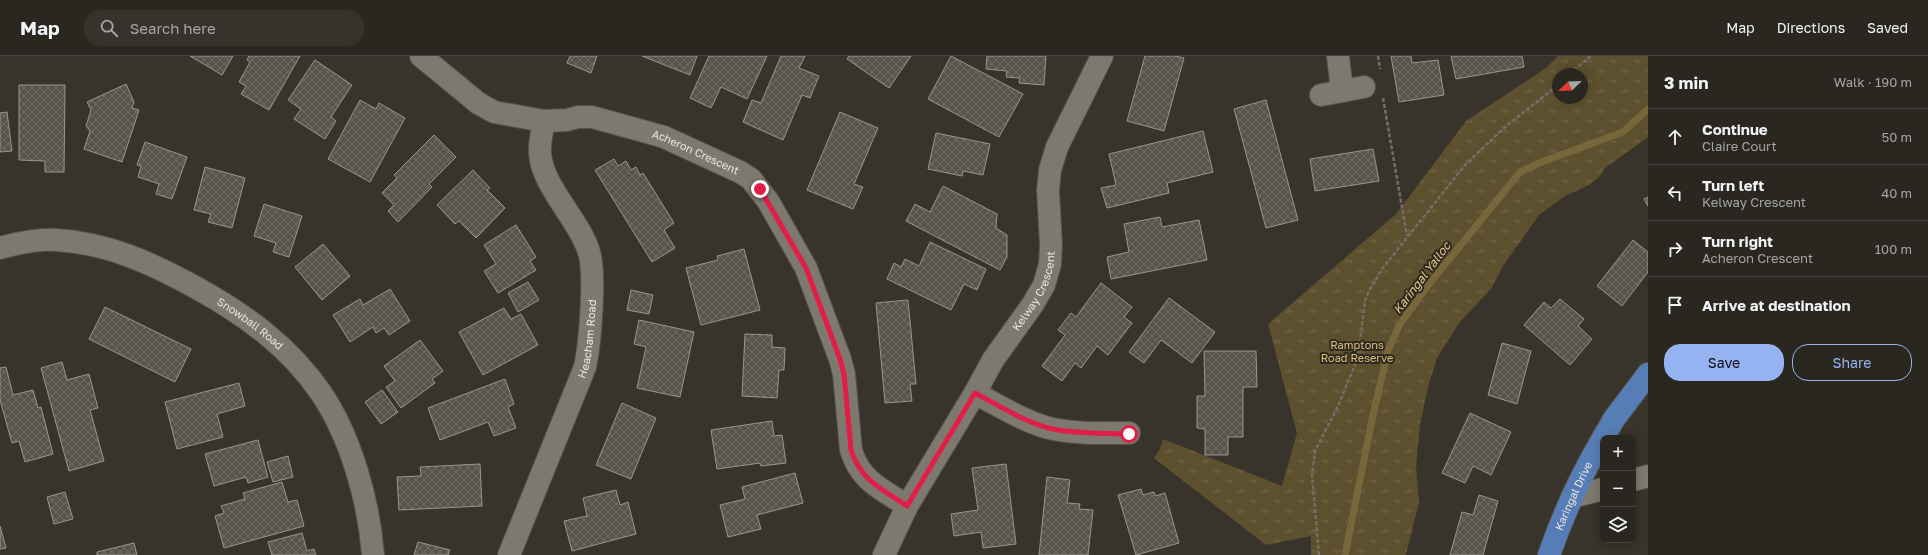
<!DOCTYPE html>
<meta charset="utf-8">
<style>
:root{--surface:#2a2720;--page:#36332d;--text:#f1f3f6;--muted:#a5a5a5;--line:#46443e;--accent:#95b2f1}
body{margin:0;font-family:"Golos Text",sans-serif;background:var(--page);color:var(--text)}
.controls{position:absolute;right:12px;bottom:12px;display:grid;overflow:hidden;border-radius:8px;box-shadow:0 2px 10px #0003}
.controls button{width:36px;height:36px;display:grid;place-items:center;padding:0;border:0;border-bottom:1px solid var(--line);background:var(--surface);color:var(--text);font:20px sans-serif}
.compass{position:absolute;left:1552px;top:12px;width:36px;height:36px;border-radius:50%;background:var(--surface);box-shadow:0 2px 10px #0003;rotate:247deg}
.stop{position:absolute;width:12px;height:12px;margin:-9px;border:3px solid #e11d48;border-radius:50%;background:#fff}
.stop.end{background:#e11d48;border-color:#fff;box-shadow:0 1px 4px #0008}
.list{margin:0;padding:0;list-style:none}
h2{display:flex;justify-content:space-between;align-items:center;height:52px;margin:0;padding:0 16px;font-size:17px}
h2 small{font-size:13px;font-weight:400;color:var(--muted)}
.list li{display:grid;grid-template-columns:26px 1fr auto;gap:12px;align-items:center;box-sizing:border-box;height:56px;padding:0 16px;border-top:1px solid var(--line)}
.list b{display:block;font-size:15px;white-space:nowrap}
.list p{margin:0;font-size:13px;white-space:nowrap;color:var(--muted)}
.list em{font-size:13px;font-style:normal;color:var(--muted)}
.actions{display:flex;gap:8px;padding:12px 16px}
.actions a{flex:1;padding:9px 0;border:1px solid var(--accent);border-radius:16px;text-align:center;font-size:14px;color:var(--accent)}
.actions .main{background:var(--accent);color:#111}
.icon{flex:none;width:22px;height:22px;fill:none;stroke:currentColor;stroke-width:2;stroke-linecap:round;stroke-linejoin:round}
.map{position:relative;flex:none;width:1648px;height:499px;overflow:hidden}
header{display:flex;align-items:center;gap:24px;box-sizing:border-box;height:56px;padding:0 20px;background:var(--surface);border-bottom:1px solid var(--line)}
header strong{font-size:19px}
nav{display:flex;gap:22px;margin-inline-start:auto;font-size:14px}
.search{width:280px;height:36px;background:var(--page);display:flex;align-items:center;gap:10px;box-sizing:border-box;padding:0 14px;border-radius:16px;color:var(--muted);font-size:15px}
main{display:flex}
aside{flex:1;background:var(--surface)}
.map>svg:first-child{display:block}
.grass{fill:url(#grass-tufts);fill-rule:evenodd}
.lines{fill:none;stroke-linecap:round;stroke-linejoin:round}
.stream{stroke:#78673b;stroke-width:7}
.building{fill:url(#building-cross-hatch);stroke:#9a968b}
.street-casing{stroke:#535148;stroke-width:24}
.primary-casing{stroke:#535148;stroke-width:24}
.path{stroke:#747068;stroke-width:2.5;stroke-dasharray:4 2;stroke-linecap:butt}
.street{stroke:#7d796e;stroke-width:22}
.primary{stroke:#577db6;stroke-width:22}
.route{stroke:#e11d48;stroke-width:5}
.labels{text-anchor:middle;stroke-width:4;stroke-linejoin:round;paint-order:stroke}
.street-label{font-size:11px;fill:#e8e6e0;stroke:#2e2a21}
.park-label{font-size:11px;fill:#dbc079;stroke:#2e2a21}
.water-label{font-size:12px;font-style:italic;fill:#e7cc85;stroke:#2e2a21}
</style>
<header>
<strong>Map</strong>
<div class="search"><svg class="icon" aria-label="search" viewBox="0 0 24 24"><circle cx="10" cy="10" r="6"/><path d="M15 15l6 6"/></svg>Search here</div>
<nav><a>Map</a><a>Directions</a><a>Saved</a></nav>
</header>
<main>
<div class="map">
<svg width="1648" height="499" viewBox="0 0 1648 499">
<defs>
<pattern id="grass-tufts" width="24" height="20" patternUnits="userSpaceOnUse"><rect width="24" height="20" fill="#5d502f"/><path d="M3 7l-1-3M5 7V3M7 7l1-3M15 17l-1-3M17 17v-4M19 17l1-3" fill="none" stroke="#74694d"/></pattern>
<pattern id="building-cross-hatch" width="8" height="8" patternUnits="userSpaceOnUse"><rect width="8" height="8" fill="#58544a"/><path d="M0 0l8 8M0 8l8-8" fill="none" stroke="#706d64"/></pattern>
</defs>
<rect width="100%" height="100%" fill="#38342b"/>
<path class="grass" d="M1558 0H1648V81L1605 112 1599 121 1589 129 1565 140 1539 159 1503 210 1491 233 1459 267 1437 302 1428 331 1420 369 1416 410 1419 446 1406 499H1311V480L1266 489 1154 402 1160 393 1163 383 1282 430 1297 377 1268 268 1396 158 1466 65 1546 12ZM1558 18H1582V42H1558Z"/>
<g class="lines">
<path class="stream" d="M1345 499 1371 368 1388 294 1400 268 1430 227 1520 116 1539 107 1623 76 1648 53"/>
</g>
<path class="building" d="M190 0H233L222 19Z
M249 0H300L269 54 241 38 246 30 239 26 250 6 247 4Z
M570 0H597L591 17 567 7Z
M642 0H697L690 19Z
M709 0H767L747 43 721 31 711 52 690 42Z
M781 0H805L799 12 819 20 810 42 802 39 783 84 743 66 752 44 761 47Z
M849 0H911L889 32 847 3Z
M951 0 1023 38 999 81 928 43Z
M987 0H1046L1044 29 1019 27 1020 22 1006 21 1007 15 986 13Z
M1145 0H1175L1184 2 1164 75 1127 65Z
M1391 0H1411L1412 7 1438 4 1444 39 1399 46Z
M1451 0H1522L1524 11 1456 23Z
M315 4 352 29 331 61 336 65 325 83 294 63 301 53 288 44Z
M126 28 134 46 132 52 139 54 122 106 84 93 90 75 86 70 91 54 87 46Z
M19 29H65L64 116H45V105L19 104Z
M360 44 376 53 379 47 405 62 370 126 328 103Z
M1266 44 1298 164 1266 172 1234 53Z
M7 56 12 95 0 96V57Z
M840 56 878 72 854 128 863 131 853 153 807 134Z
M1203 75 1213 116 1167 127 1169 137 1107 152 1101 132 1116 129 1109 98Z
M936 77 990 88 983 119 963 115 962 120 928 113Z
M434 79 456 101 429 128 432 131 398 166 388 155 394 149 382 137 397 122 394 119Z
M145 86 187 101 172 143 156 138 159 128 138 121 141 110 137 109Z
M1373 93 1379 125 1315 135 1310 103Z
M614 103 618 110 626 105 631 114 636 111 640 119 643 117 674 167 664 174 675 192 652 206 595 114Z
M205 111 245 122 232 172 208 166 211 158 194 154Z
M473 114 490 132 487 134 505 152 476 182 459 165 455 168 437 149Z
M943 130 997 158 996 172 1007 179V201L1000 214 906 165 915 148 930 156Z
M1648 141V150L1644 143Z
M264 148 302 160 289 201 273 196 276 187 254 180Z
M1160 161 1162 171 1199 164 1207 204 1111 223 1107 201 1129 196 1124 168Z
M516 169 536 201 530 205 536 214 498 237 484 215 496 208 484 189Z
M1633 184 1648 196V216L1622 250 1597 230Z
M930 186 986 213 977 234 964 228 951 254 887 223 894 207 901 211 905 203 919 210Z
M323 188 350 220 322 244 295 211Z
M744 193 760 254 701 269 686 212 718 204 717 200Z
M528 226 539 244 518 256 508 237Z
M1101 227 1132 251 1124 261 1132 267 1108 299 1097 290 1081 312 1075 307 1062 325 1042 310 1065 279 1058 274 1071 257 1076 261Z
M390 233 410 265 389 279 384 272 376 277 373 271 350 286 333 259 360 243 363 249Z
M631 234 653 239 649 258 627 254Z
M1169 242 1215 276 1192 307 1161 284 1144 307 1129 296Z
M1560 243 1584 263 1578 270 1592 283 1570 309 1524 269 1544 246 1551 252Z
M908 244 916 328H910L912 345 885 347 876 247Z
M105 251 191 293 175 326 89 283Z
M504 252 511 263 521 258 538 289 483 319 459 276Z
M639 264 694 276 680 341 637 332 646 291 634 288Z
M745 278 772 279V291L785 292 784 314H779L777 342 742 340Z
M420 284 443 315 432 323 435 327 401 352 386 331 395 325 384 310Z
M1502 287 1531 295 1517 348 1488 339Z
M1204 295H1256L1257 331H1243V381H1228V399H1205V373L1197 372V340H1205Z
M62 306 67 324 89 318 98 352 90 354 104 405 69 415 41 312Z
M6 311 13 339 33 334 38 352 41 351 53 398 25 406 19 385 12 387 0 344V312Z
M505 323 514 348 508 351 516 372 494 380 488 366 440 384 428 352Z
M239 327 245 350 217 358 223 381 177 393 165 346Z
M382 334 398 356 381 368 365 346Z
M622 347 656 362 631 423 596 409Z
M1470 357 1511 376 1491 419 1473 410 1465 427 1442 417Z
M772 365 774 380 782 379 786 407 761 410 760 407 717 413 711 374Z
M258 384 268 421 248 427 246 421 214 430 205 398Z
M288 400 293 421 273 426 267 406Z
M480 408 482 450 399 454 397 421 421 420 420 411Z
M1006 408 1016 488 983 492 981 476 954 480 951 458 978 454 972 412Z
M795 417 803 447 757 459 761 473 728 481 720 449 745 443 742 431Z
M1047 421 1070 424 1067 447 1080 448 1079 453 1093 454 1088 499H1039Z
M282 426 288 446 297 444 304 470 224 492 215 460 224 457 221 450 245 443 243 437Z
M1141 433 1143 439 1154 436 1155 440 1165 437 1179 487 1136 499 1118 439Z
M616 434 620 449 628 446 636 478 572 495 564 465 587 460 583 442Z
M65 436 73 463 54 468 47 441Z
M1479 439 1498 445 1483 499H1450L1462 456 1473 459Z
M0 470 6 492 0 493Z
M302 477 307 495 314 493 316 499H272L268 486Z
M418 486 450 494 448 499H414Z
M134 487 137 499H97V496Z"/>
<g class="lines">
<defs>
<g id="street">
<path id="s1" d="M421 0 478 47 494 56 544 65 567 64 578 61H592L632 72 664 81 740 116 751 123 768 145 806 212 840 303 844 318 851 394C860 425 882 433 907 450L884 499"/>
<path d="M1338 0 1342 35"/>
<path d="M1321 39 1364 31"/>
<path id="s2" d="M0 192C18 187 37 183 56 184 108 187 151 207 195 231 244 258 289 290 321 337 351 381 369 446 373 499"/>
<path d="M975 337C998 349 1028 368 1053 373 1078 378 1104 377 1129 377"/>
<path d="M1633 424 1648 420"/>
<path d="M1572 441 1603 433"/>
<path id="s3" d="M907 450 975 337 993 304 1033 248 1044 229 1050 208 1051 189 1048 134 1050 114 1057 91 1102 0"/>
<path id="s4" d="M509 499 585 311C590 288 596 218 589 196 579 163 543 132 540 98 539 88 542 75 544 65"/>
</g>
<g id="primary">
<path d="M1603 382 1614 363 1648 318"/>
<path id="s5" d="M1549 499C1563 459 1581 419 1603 382"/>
</g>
</defs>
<use href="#street" class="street-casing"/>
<use href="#primary" class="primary-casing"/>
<path class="path" d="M1378 0 1380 13
M1569 18 1591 0
M1383 42 1407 180
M1319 499 1312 419 1315 395 1338 350 1355 309 1360 285 1365 245 1369 235 1382 213 1465 109 1505 71 1558 29"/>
<use href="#street" class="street"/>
<use href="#primary" class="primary"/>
</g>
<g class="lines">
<path class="route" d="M760 133 806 212 840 303 844 318 851 394C861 425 882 433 907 450L975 337C998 349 1028 368 1053 373 1078 378 1104 377 1129 378"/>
</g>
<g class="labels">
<g class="street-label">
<text dy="4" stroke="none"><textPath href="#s1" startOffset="301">Acheron Crescent</textPath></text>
<text dy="4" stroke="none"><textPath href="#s3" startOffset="251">Kelway Crescent</textPath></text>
<text dy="4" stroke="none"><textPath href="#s2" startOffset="271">Snowball Road</textPath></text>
<text dy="4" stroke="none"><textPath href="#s4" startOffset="231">Heacham Road</textPath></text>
<text dy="4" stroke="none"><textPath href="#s5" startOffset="64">Karingal Drive</textPath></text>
</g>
<g class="park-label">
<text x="1357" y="293">Ramptons<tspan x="1357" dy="13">Road Reserve</tspan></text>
</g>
<g class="water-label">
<text transform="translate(1422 222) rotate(-53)" y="4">Karingal Yalloc</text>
</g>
</g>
</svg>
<div class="controls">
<button>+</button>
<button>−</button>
<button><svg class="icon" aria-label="layers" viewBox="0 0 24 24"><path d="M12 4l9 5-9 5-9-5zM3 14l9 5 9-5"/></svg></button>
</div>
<svg class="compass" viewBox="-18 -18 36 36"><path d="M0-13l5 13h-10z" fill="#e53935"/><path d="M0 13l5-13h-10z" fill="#a5a5a5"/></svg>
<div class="stop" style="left:1129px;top:378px"></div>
<div class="stop end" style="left:760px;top:133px"></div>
</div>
<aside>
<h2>3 min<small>Walk · 190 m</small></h2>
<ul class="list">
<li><svg class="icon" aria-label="ahead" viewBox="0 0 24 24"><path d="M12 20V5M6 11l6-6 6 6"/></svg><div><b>Continue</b><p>Claire Court</p></div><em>50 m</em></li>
<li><svg class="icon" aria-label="left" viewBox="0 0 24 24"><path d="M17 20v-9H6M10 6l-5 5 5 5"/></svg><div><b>Turn left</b><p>Kelway Crescent</p></div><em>40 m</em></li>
<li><svg class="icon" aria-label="right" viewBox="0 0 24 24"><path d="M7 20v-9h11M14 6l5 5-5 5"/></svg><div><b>Turn right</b><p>Acheron Crescent</p></div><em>100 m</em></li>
<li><svg class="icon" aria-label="arrive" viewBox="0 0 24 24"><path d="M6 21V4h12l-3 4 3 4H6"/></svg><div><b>Arrive at destination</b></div></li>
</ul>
<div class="actions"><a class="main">Save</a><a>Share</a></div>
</aside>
</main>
